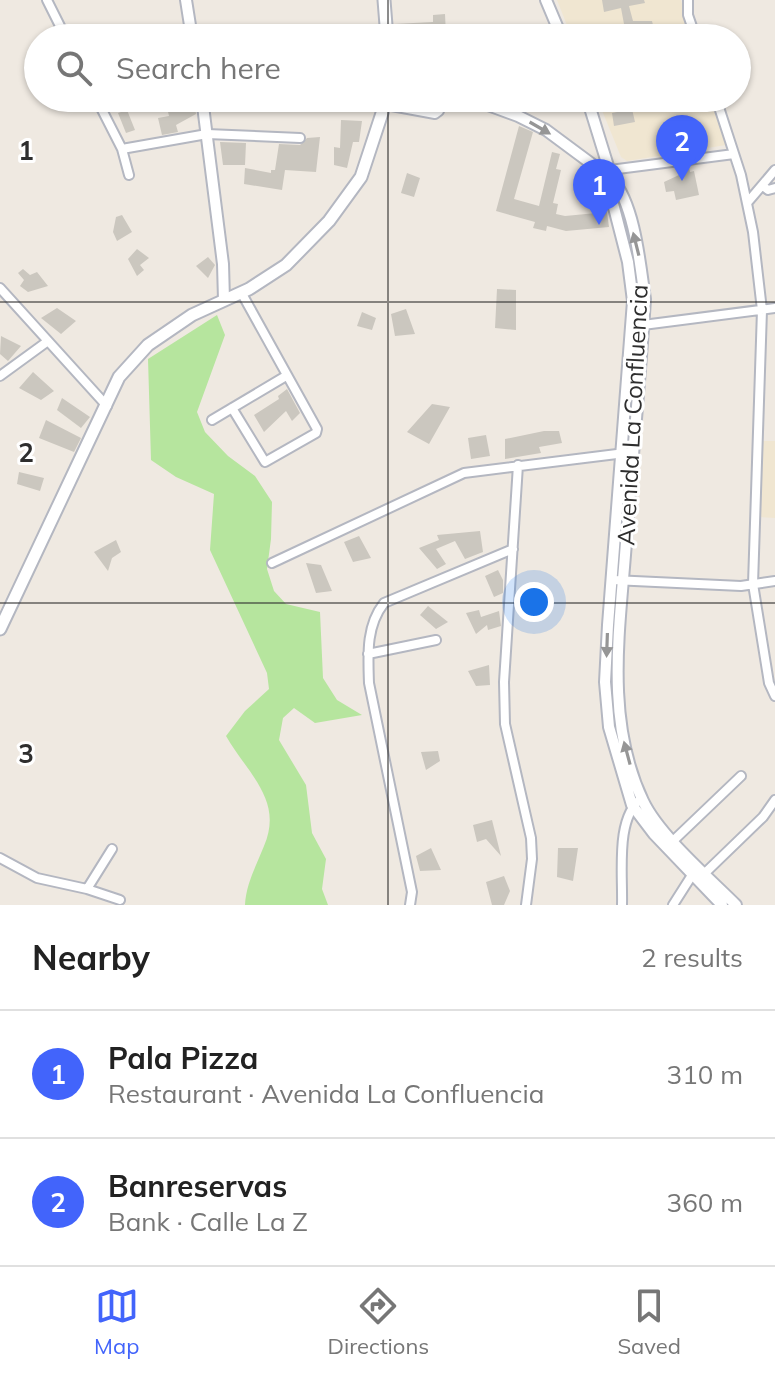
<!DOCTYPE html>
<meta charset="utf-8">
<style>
:root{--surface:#fff;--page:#f6f6f6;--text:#222;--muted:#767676;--line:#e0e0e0;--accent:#4264fb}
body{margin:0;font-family:Mulish,sans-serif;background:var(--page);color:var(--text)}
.you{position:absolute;left:534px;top:602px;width:28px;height:28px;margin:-20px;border:6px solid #fff;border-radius:50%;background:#1a73e8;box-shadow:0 0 0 12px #1a73e833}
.badge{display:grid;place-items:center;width:52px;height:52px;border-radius:50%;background:var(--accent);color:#fff;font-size:26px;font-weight:700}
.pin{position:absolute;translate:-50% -66px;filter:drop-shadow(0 2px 4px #0008)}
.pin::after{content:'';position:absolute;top:42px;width:28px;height:24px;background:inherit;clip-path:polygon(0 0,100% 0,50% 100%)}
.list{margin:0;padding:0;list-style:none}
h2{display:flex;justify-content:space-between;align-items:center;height:104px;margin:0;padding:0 32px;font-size:34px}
h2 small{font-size:26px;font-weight:400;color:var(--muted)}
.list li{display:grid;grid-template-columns:52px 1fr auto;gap:24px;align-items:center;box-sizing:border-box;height:128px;padding:0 32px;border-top:2px solid var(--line)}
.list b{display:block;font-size:30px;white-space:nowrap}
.list p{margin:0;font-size:26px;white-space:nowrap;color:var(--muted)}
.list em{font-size:26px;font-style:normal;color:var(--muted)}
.icon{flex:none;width:44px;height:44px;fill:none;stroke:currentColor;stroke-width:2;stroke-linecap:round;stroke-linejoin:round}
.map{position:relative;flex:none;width:775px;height:905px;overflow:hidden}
.search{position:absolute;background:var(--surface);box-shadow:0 2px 6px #0004;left:24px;right:24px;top:24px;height:88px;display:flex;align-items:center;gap:20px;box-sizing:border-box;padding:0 28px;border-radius:44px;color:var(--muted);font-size:30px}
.sheet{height:360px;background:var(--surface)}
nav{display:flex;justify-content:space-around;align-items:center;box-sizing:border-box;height:112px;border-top:2px solid var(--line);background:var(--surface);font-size:22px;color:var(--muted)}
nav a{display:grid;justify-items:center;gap:4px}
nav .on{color:var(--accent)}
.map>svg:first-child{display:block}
.education{fill:#f0e6d1}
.green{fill:#b6e59e}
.building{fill:#cbc7bf}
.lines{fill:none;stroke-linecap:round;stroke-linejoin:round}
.minor-casing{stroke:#b4b7c1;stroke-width:12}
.tertiary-casing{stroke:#b4b7c1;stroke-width:14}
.secondary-casing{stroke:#b4b7c1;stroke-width:15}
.minor{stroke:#fff;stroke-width:8}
.tertiary{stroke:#fff;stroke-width:10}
.secondary{stroke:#fff;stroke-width:11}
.oneway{fill:#969696}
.grid{fill:none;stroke:#2e2e2e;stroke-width:2;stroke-opacity:0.55}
.labels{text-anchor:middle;stroke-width:6;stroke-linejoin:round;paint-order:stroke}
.street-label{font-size:24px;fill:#2e2e2e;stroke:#fff}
.grid-label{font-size:26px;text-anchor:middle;font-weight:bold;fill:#2e2e2e;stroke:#fff;stroke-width:6;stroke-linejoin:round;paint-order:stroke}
</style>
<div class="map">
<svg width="775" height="905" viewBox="0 0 775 905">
<rect width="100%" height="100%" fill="#efe9e1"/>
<path class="education" d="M557 0H681L690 38H572Z
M597 98H710L726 145 627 161 621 157Z
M762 441H775V518L759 517Z"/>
<path class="green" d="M217 315 225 335 197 412 205 432 228 456 255 476 272 502 271 539 267 569 274 591 286 604 320 612 323 678 337 700 362 715 315 723 294 708 283 718 279 740 306 785 312 833 326 859 322 889 328 905H245C246 884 256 866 264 846 284 800 247 773 226 736L245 711 269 689 267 673 210 550 214 494 176 477 151 460 148 359Z"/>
<path class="building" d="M602 0H644L645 3 629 6 633 21H652L655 33 633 38H617L614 26 624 24 621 8 604 12Z
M445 14 446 35 395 37 394 24 433 22V15Z
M181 98H194L196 114 176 125 178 132 162 135 158 118 169 116 166 103Z
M633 98H666L667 104 635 110Z
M632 109 635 122 614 126 612 113Z
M127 110 135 130 126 133 118 113Z
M341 120 362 121 359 142H353L347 168 334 165V147L340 148Z
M519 126 533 132 514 199 539 206 552 152 560 154 556 169 561 170 553 203 558 204 556 214 565 216 607 212 609 227 566 231 547 226 546 231 533 228 535 222 496 211Z
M320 137 316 172 285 170 282 190 244 184 245 168 271 173V170H275L279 144 300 145 307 138Z
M220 142 246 143 245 165H223Z
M689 167 690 172 694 171 699 195 676 200 674 191 666 192 664 182 679 175 678 168Z
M407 173 420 178 414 197 401 193Z
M122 215 132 232 117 241 113 232 116 217Z
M137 249 149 258 140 265 144 270 137 276 128 259Z
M208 257 215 265 208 278 196 266Z
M23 269 30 275 37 272 48 286 28 292 20 286 24 280 18 273Z
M497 289 516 290V330L495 328Z
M57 308 76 321 61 334 41 318Z
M406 309 415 334 395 336 391 314Z
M362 312 376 318 372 330 357 326Z
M1 336 21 346 8 361 0 354Z
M33 372 54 391 41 400 19 388Z
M287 389 300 413 292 421 286 411 264 432 254 415 279 399 278 396Z
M62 398 90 417 81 428 57 410Z
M432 404 450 407 429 444 407 432Z
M46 420 81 438 74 452 39 438Z
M544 431H559L562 443 539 447 541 453 505 459V439Z
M486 435 490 456 471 459 468 438Z
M19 472 44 478 40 491 17 484Z
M480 531 483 552 465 559 455 541 436 549 446 564 437 569 419 548 439 540 437 535Z
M359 536 371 558 353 562 344 542Z
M116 540 121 552 112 558 108 571 94 552Z
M306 563 321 565 332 591 316 593Z
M498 570 503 580V593L494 597 485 576Z
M428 606 448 622 436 629 420 615Z
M479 610 481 617 499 611 501 626 488 630 487 625 476 634 466 613Z
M489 665 490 685 476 686 468 671Z
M438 751 440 761 426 770 421 752Z
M492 820 501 856 486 839 477 842 473 825Z
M431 848 441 870 420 871 416 856Z
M558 848H578L573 881 557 877Z
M504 876 510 891 504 905H492L486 882Z"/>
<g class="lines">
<defs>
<path id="minor" d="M47 0 66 38
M688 0V15L696 38
M96 98 122 149 129 175
M716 98 741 175 753 232 762 310 753 584 769 683 775 696
M386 105 435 114 439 111 442 98
M122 149 207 134 300 138
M610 170 734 154
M763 186 768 190 775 188
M747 203 775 170
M0 288 107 406
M643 325 775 308
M0 376 48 341
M232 408 265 462 316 433 317 429 241 292
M212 420 286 376
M518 465 504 682 505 724 531 838 532 859 526 905
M272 563 464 473 633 452
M613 580 741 586 775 581
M368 654 436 640
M674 840 741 776
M0 858 37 878 87 889 120 900
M705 873 763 817 775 800
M87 889 112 849
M410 905 412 892 369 683C368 654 366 626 384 603L513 549
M622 905C623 873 615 817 642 798
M673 905 694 872"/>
<path id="tertiary" d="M186 0 192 38
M546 0 562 38
M202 98 223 264 224 300
M469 98 518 116 546 130 612 179
M587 98 612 179C635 205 640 265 645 299 640 380 632 461 626 542 620 628 604 719 643 801 659 835 708 877 736 905
M612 179 610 192 628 262 633 301 608 625 605 682 609 727 632 805 654 834 722 905"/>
<path id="secondary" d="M384 0 387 38
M0 629 119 377 148 345 192 315 249 289 286 265 329 221 361 177 387 98"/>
</defs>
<use href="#minor" class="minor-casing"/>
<use href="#tertiary" class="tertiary-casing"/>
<use href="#secondary" class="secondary-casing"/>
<use href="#minor" class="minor"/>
<use href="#tertiary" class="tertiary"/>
<use href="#secondary" class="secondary"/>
</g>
<defs><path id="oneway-solid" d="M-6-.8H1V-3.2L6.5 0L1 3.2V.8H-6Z" transform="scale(2)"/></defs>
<g class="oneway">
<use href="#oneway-solid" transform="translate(540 128) rotate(30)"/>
<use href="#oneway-solid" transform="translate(636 244) rotate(-104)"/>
<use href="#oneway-solid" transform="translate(607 645) rotate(92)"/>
<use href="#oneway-solid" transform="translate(627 753) rotate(-105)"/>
</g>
<path class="grid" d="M388 0V38M388 98V905M0 302H775M0 603H775"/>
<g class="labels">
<g class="street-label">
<text transform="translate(633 415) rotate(-87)" y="8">Avenida La Confluencia</text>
</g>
</g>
<g class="grid-label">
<text x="26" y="160">1</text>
<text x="26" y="462">2</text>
<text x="26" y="763">3</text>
</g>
</svg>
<div class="you"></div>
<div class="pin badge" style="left:599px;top:225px">1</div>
<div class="pin badge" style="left:682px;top:181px">2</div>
<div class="search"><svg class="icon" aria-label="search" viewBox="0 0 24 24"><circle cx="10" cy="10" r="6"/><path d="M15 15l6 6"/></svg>Search here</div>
</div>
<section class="sheet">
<h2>Nearby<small>2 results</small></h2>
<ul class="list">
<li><span class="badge">1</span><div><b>Pala Pizza</b><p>Restaurant · Avenida La Confluencia</p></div><em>310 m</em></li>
<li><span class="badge">2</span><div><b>Banreservas</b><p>Bank · Calle La Z</p></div><em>360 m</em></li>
</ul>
</section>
<nav>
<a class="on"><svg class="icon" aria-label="map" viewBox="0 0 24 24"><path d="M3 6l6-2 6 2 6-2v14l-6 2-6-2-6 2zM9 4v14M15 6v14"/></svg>Map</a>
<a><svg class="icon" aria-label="directions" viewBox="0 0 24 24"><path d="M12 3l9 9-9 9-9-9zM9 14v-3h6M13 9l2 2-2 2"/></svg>Directions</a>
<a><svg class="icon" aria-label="saved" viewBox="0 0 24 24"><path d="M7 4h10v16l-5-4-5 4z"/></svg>Saved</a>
</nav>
